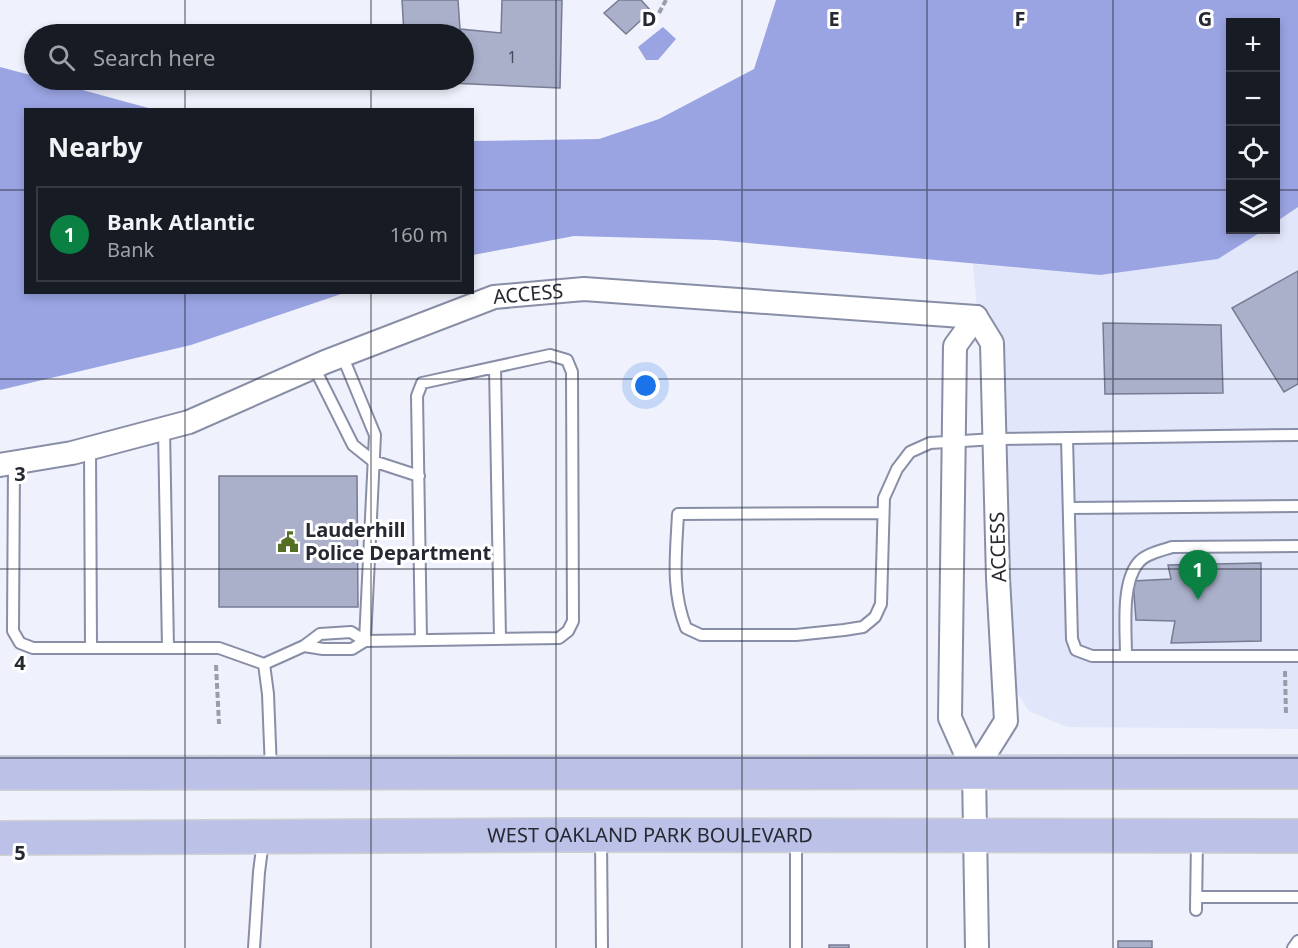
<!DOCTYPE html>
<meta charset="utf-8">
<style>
:root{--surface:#171b24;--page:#242831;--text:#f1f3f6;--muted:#9ea1a6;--line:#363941;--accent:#0b8043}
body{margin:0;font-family:"Noto Sans",sans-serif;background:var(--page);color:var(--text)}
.controls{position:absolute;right:18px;top:18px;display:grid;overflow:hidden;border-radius:0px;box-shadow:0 3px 9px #0003}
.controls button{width:54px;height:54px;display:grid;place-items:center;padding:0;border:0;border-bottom:2px solid var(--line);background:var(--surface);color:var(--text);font:30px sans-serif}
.you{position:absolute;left:646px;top:386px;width:21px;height:21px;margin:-15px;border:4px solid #fff;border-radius:50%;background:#1a73e8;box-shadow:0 0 0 9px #1a73e833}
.badge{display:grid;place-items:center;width:39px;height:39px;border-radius:50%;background:var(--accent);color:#fff;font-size:20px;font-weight:700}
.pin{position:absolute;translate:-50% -50px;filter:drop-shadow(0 2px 3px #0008)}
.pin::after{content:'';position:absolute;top:32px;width:21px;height:18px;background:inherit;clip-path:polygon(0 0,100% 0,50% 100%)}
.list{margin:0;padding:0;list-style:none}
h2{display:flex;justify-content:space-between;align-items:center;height:78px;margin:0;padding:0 24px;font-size:26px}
h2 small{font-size:20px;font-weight:400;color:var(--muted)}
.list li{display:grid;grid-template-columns:39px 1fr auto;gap:18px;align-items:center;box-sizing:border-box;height:96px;margin:0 12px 12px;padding:0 12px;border:2px solid var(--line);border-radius:0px}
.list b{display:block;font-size:22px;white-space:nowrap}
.list p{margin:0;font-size:20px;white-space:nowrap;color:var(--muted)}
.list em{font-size:20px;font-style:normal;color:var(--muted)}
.icon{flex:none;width:33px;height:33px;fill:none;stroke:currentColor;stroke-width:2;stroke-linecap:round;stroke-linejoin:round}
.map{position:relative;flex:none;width:1298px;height:948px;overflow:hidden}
.search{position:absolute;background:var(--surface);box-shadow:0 3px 9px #0003;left:24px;top:24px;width:450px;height:66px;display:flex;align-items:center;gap:15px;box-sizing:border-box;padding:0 21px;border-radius:33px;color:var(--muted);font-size:22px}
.panel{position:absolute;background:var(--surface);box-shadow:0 3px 9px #0003;left:24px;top:108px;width:450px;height:186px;border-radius:0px}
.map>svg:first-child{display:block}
.built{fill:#e2e6fa}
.water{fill:#9aa4e2}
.building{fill:#abb0ca;stroke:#777b93;stroke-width:1.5}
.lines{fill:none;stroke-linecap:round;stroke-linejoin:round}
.service-casing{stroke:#898ea7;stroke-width:14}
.minor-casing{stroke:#898ea7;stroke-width:26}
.primary-casing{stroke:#cfd0d2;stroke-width:36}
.path{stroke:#9a9ca7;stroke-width:4;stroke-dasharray:6 3;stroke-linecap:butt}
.service{stroke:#fff;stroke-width:10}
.minor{stroke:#fff;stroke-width:22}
.primary{stroke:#bcc2e7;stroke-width:33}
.grid{fill:none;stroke:#262832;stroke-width:1.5;stroke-opacity:0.55}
.labels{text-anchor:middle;stroke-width:6;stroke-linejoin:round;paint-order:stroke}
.number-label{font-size:16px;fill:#474a58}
.street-label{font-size:20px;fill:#262832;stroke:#fff}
.poi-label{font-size:20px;font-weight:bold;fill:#262832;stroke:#fff;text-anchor:start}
.grid-label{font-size:20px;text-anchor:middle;font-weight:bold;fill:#262832;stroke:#fff;stroke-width:6;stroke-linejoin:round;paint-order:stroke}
</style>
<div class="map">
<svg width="1298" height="948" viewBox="0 0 1298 948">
<rect width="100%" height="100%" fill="#eff1fc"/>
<path class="built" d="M1298 207V729L1067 727 1029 711 1009 680 973 264 1100 275 1218 259 1264 230H1276V222Z"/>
<path class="water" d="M776 0H1298V207L1276 222V22H1230V230H1264L1218 259 1100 275 716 240 574 236 473 255V141L599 139 659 119 754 69Z
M663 27 676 39 658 60H646L638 47Z
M0 67 34 76V80H46L152 109 26 110V292L344 293 191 345 0 390Z"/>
<path class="building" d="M402 0H458L460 29 501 33 502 0H562L560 88 406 81V80H464V34H404Z
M619 0H641L651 11 626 34 604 13Z
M1298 271V384L1284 392 1232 308Z
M1103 323 1221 325 1223 393 1105 394Z
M219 476H357L358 607H219Z
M1261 563V641L1171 643 1175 621 1136 620 1133 581 1171 579 1168 565Z
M1118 941H1152V948H1118Z
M829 945H849V948H829Z"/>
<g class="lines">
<defs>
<path id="service" d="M342 355 375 435 365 641 559 638 568 631 573 621 572 372 567 360 550 355 422 383 417 396 421 640
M314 367 353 445 373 461 419 476
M495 367 500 639
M164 429 168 648
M1067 438 1072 639 1076 650 1092 656H1298
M90 449 91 648
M14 463 13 631 20 643 33 648H219L264 664 268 694 271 770
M1069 508 1298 506
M882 513 678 514C676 554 671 590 686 628L701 635H796L844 630 863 627 875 617 881 604 884 498 897 469 910 452 930 443 995 439 1298 435
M1126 656C1126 630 1121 584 1138 563 1145 554 1160 551 1172 547L1298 546
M264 664 304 646 320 634 351 632 365 641 352 649H323L304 646
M601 838 602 948
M796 838V948
M1196 897H1298
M1196 910 1197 838
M254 948 259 872 263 841
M1293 948 1298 941"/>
<g id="minor">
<path d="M976 317 955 346 950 718 974 772 977 948"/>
<path id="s1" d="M0 465 72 453 189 422 325 362 494 297 584 289 976 317"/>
<path d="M974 772 1006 721 998 578 992 343 976 317"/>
</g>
<g id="primary">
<path d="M0 773 1298 772"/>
<path id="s2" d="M0 838 565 835 1298 836"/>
</g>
</defs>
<use href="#service" class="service-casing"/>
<use href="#minor" class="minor-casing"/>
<use href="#primary" class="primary-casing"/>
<path class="path" d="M659 13 666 0
M216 665 219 724
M1285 671 1286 715"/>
<use href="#service" class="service"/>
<use href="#minor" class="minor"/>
<use href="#primary" class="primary"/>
</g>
<path class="grid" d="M185 0V34M371 0V34M556 0V948M742 0V948M927 0V948M1113 0V948M185 80V110M371 80V110M0 190H26M472 190H1230M1276 190H1298M185 292V948M371 292V948M0 379H1298M0 569H1298M0 758H1298"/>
<defs>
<symbol id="civic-bare" viewBox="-9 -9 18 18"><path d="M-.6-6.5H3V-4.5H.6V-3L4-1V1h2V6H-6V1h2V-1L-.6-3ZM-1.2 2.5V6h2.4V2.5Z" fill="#546f23" stroke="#fff" stroke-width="2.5" paint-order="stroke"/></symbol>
</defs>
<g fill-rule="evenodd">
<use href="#civic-bare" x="273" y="527" width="30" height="30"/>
</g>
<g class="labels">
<g class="number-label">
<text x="512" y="63">1</text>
</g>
<g class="street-label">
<text dy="7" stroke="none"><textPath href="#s1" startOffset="558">ACCESS</textPath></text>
<text transform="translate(998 547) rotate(-92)" y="7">ACCESS</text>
<text dy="7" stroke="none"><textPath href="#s2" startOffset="650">WEST OAKLAND PARK BOULEVARD</textPath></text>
</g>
<g class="poi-label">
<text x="305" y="537">Lauderhill<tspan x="305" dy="23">Police Department</tspan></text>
</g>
</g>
<g class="grid-label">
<text x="649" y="26">D</text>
<text x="834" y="26">E</text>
<text x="1020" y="26">F</text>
<text x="1205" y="26">G</text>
<text x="20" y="481">3</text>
<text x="20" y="670">4</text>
<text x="20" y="860">5</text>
</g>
</svg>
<div class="controls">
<button>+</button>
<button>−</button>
<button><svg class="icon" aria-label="locate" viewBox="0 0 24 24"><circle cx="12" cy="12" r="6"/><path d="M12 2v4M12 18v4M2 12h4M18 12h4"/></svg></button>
<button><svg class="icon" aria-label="layers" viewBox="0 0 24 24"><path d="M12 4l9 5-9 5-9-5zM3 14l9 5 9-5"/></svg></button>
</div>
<div class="you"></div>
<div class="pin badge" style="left:1198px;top:600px">1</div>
<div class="search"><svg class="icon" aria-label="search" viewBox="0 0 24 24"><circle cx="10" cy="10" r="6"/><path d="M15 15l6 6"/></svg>Search here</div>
<section class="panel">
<h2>Nearby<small></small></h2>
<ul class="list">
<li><span class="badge">1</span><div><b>Bank Atlantic</b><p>Bank</p></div><em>160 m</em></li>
</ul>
</section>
</div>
